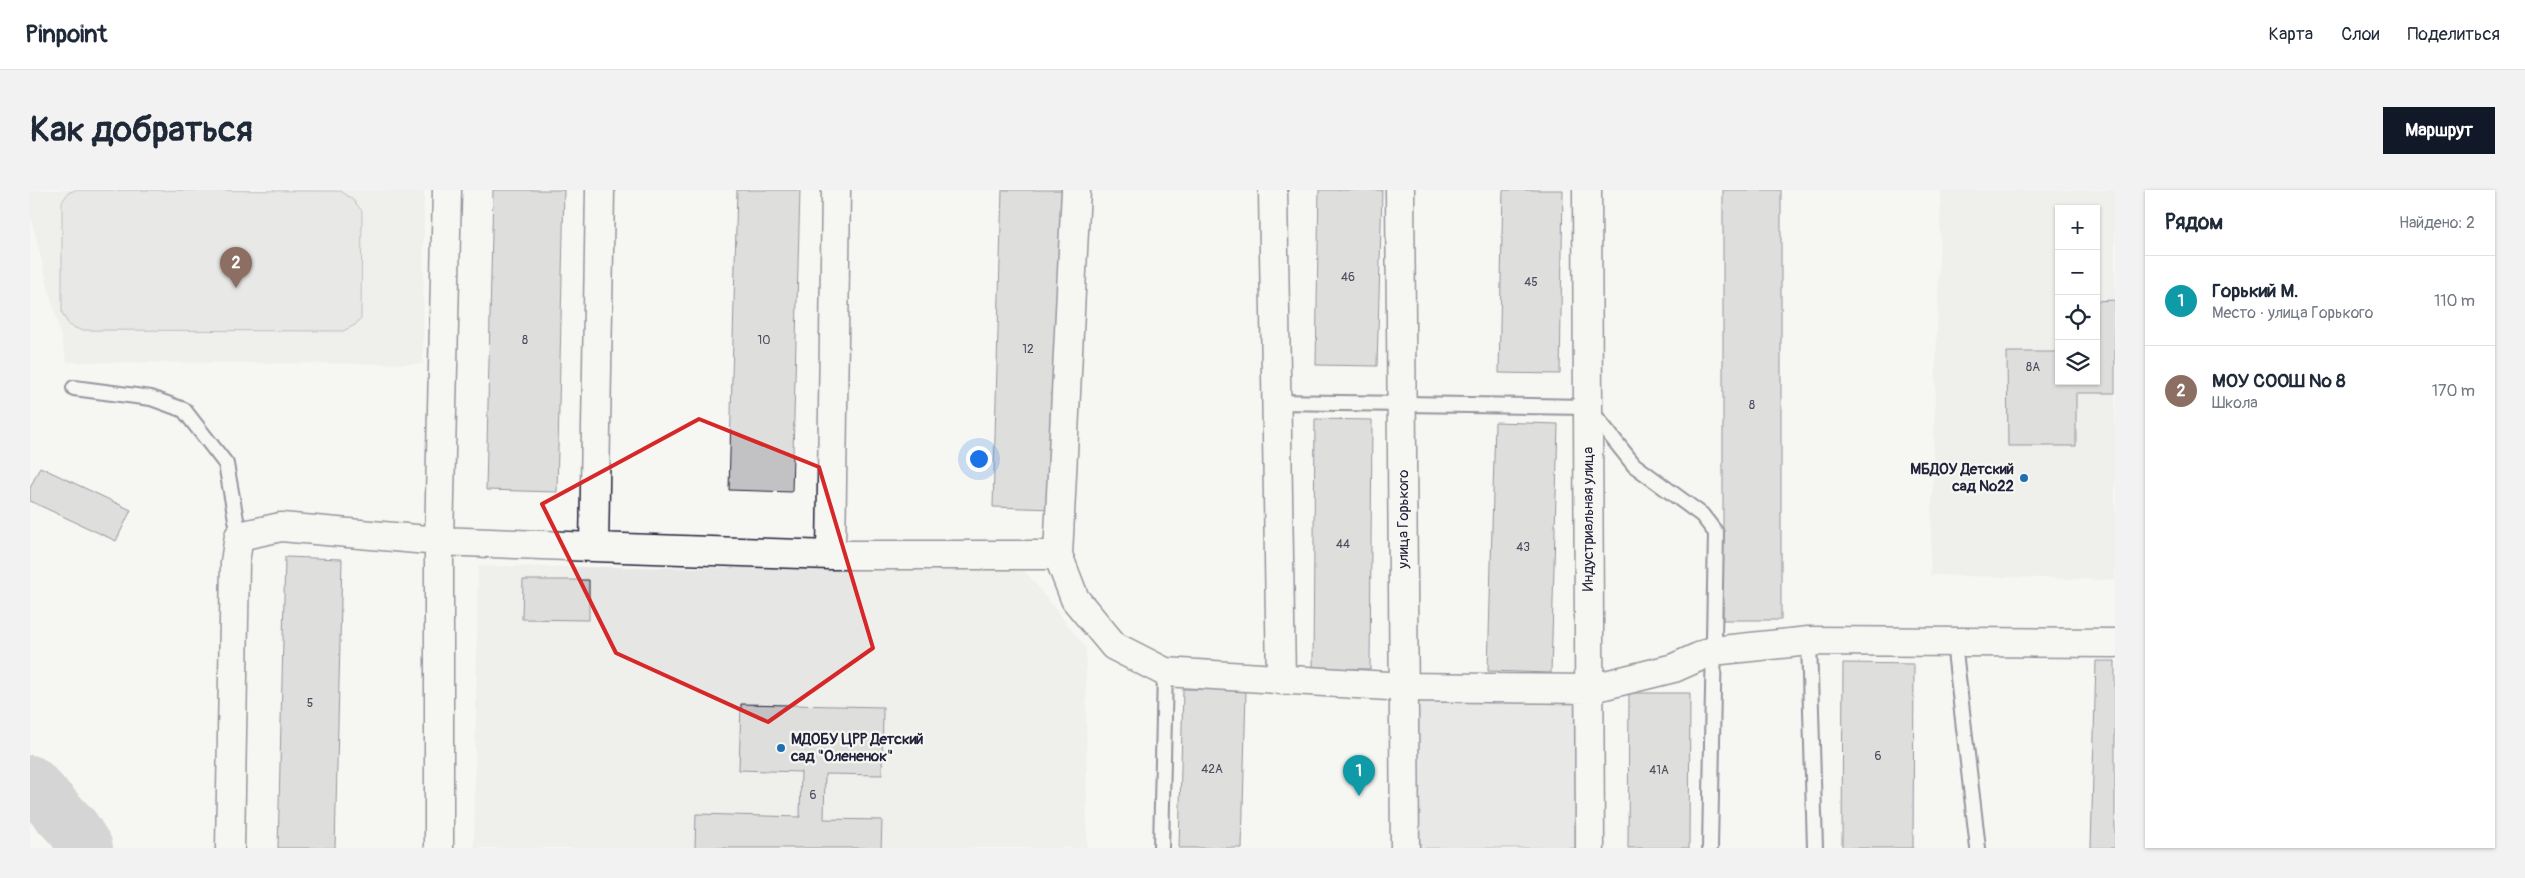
<!DOCTYPE html>
<html lang="ru">
<meta charset="utf-8">
<style>
:root{--surface:#fff;--page:#f2f2f3;--text:#1f2937;--muted:#747a83;--line:#e0e1e3;--accent:#111827}
body{margin:0;font-family:Pangolin,sans-serif;background:var(--page);color:var(--text)}
.controls{position:absolute;right:15px;top:15px;display:grid;overflow:hidden;border-radius:0px;box-shadow:0 1px 4px #0004}
.controls button{width:45px;height:45px;display:grid;place-items:center;padding:0;border:0;border-bottom:1px solid var(--line);background:var(--surface);color:var(--text);font:25px sans-serif}
.you{position:absolute;left:948px;top:268px;width:18px;height:18px;margin:-12px;border:4px solid #fff;border-radius:50%;background:#1a73e8;box-shadow:0 0 0 8px #1a73e833}
.badge{display:grid;place-items:center;width:32px;height:32px;border-radius:50%;background:var(--accent);color:#fff;font-size:16px;font-weight:700}
.pin{position:absolute;translate:-50% -41px;filter:drop-shadow(0 1px 2px #0008)}
.pin::after{content:'';position:absolute;top:26px;width:18px;height:15px;background:inherit;clip-path:polygon(0 0,100% 0,50% 100%)}
.list{margin:0;padding:0;list-style:none}
h2{display:flex;justify-content:space-between;align-items:center;height:65px;margin:0;padding:0 20px;font-size:21px}
h2 small{font-size:16px;font-weight:400;color:var(--muted)}
.list li{display:grid;grid-template-columns:32px 1fr auto;gap:15px;align-items:center;box-sizing:border-box;height:90px;padding:0 20px;border-top:1px solid var(--line)}
.list b{display:block;font-size:19px;white-space:nowrap}
.list p{margin:0;font-size:16px;white-space:nowrap;color:var(--muted)}
.list em{font-size:16px;font-style:normal;color:var(--muted)}
.icon{flex:none;width:28px;height:28px;fill:none;stroke:currentColor;stroke-width:2;stroke-linecap:round;stroke-linejoin:round}
.map{position:relative;flex:none;width:2085px;height:658px;overflow:hidden;border-radius:0px}
header{display:flex;align-items:center;gap:30px;box-sizing:border-box;height:70px;padding:0 25px;background:var(--surface);border-bottom:1px solid var(--line)}
header strong{font-size:24px}
nav{display:flex;gap:28px;margin-inline-start:auto;font-size:18px}
.intro{display:flex;align-items:center;justify-content:space-between;box-sizing:border-box;height:120px;padding:0 30px}
h1{margin:0;font-size:35px}
.button{padding:12px 22px;border-radius:0px;background:var(--accent);color:#fff;font-size:18px;font-weight:700}
main{display:flex;gap:30px;padding:0 30px}
aside{flex:1;background:var(--surface);border-radius:0px;box-shadow:0 1px 4px #0004}
.map>svg:first-child{display:block}
.built{fill:#e6e6e4;fill-rule:evenodd}
.green{fill:#d7d7d7;stroke:#7c7c89}
.lines{fill:none;stroke-linecap:round;stroke-linejoin:round}
.river{stroke:#adadb3;stroke-width:54}
.building{fill:#c2c2c4;stroke:#22223b}
.service-casing{stroke:#22223b;stroke-width:18}
.minor-casing{stroke:#22223b;stroke-width:31}
.tertiary-casing{stroke:#22223b;stroke-width:31}
.service{stroke:#f6f6f2;stroke-width:14}
.minor{stroke:#f6f6f2;stroke-width:28}
.tertiary{stroke:#f6f6f2;stroke-width:28}
.marked{fill:none;stroke:#d62828;stroke-width:4;stroke-linejoin:round}
.poi-dot{fill:#1f6fb2;stroke:#f6f6f2;stroke-width:2}
.labels{text-anchor:middle;stroke-width:4.5;stroke-linejoin:round;paint-order:stroke}
.number-label{font-size:12px;fill:#4a4a5d}
.poi-label{font-size:15px;font-weight:bold;fill:#22223b;stroke:#f6f6f2;text-anchor:end}
.street-label{font-size:15px;fill:#22223b;stroke:#f6f6f2}
</style>
<header>
<strong>Pinpoint</strong>
<nav><a>Карта</a><a>Слои</a><a>Поделиться</a></nav>
</header>
<div class="intro"><h1>Как добраться</h1><a class="button">Маршрут</a></div>
<main>
<div class="map">
<svg width="2085" height="658" viewBox="0 0 2085 658">
<rect width="100%" height="100%" fill="#f6f6f2"/>
<filter id="ink" filterUnits="userSpaceOnUse"><feTurbulence type="fractalNoise" baseFrequency=".02" numOctaves="2"/><feDisplacementMap in="SourceGraphic" scale="10" xChannelSelector="R" yChannelSelector="G"/><feConvolveMatrix kernelMatrix="1 2 1 2 8 2 1 2 1" color-interpolation-filters="sRGB"/></filter>
<g filter="url(#ink)">
<path class="built" d="M0 0H394L393 174 37 172 0 24Z
M1911 0H2085V390L1900 385ZM2029 19H2066V191H2029Z
M448 376 994 380 1056 458 1057 658H444Z"/>
<path class="green" d="M45 0 311 1 323 10 332 21 331 128 325 135 313 141 50 140 39 135 32 123V12L38 3Z
M1374 497 1559 499 1560 658H1375Z"/>
<g class="lines">
<path class="river" d="M0 592 43 638 56 658"/>
</g>
<path class="building" d="M463 0H534L527 302 456 300Z
M707 0H770L762 302 699 300Z
M972 0H1032L1024 319 963 317Z
M1289 0H1352L1347 176 1286 175Z
M1473 0H1533L1530 184 1469 183Z
M1693 0H1751V430H1693Z
M2085 110V203H2046V256H1978L1977 162H2029V191H2066V111Z
M1285 229 1342 230 1340 479 1283 478Z
M1465 232 1528 234 1521 483 1458 481Z
M10 277 101 320 86 351 0 311V298Z
M255 367 312 369 305 658H248Z
M493 390H559V430L492 429Z
M2066 471H2085V658H2061Z
M1813 473 1884 474 1883 658H1812Z
M1153 499 1216 500 1212 658H1149Z
M1599 503H1660L1659 658H1598Z
M711 514 853 517 852 585 795 584 794 629 852 630 851 658H665L666 624 770 627 771 582 709 580Z"/>
<g class="lines">
<defs>
<path id="service" d="M44 198 121 208 154 220 196 274 209 346
M1247 212 1558 217 1604 275 1672 325 1686 343 1680 658
M1779 451 1785 658
M1924 453 1948 658
M1131 658 1135 482"/>
<path id="minor" d="M1243 0 1251 490
M1557 0 1560 658
M564 357 570 0
M801 365 806 0
M1028 365 1046 0
M200 658 205 372 209 346 251 337 409 351 564 357 801 365H1028L1045 409 1084 456 1135 482 1374 497 1559 499 1644 478 1682 461 1779 451 2085 453
M409 658V351L417 0"/>
<path id="tertiary" d="M1370 0 1375 658"/>
</defs>
<use href="#service" class="service-casing"/>
<use href="#minor" class="minor-casing"/>
<use href="#tertiary" class="tertiary-casing"/>
<use href="#service" class="service"/>
<use href="#minor" class="minor"/>
<use href="#tertiary" class="tertiary"/>
</g>
</g>
<path d="M0 0H2085V658H0ZM669 229 789 277 843 458 738 532 586 463 512 314Z" fill="#f6f6f2" fill-opacity=".55" fill-rule="evenodd"/>
<path class="marked" d="M669 229 789 277 843 458 738 532 586 463 512 314Z"/>
<g class="poi-dot">
<circle cx="1994" cy="288" r="5"/>
<circle cx="751" cy="558" r="5"/>
</g>
<g class="labels">
<g class="number-label">
<text x="1318" y="91">46</text>
<text x="1501" y="96">45</text>
<text x="495" y="154">8</text>
<text x="734" y="154">10</text>
<text x="998" y="163">12</text>
<text x="2003" y="181">8А</text>
<text x="1722" y="219">8</text>
<text x="1313" y="358">44</text>
<text x="1493" y="361">43</text>
<text x="280" y="517">5</text>
<text x="1848" y="570">6</text>
<text x="1182" y="583">42А</text>
<text x="1629" y="584">41А</text>
<text x="783" y="609">6</text>
</g>
<g class="poi-label">
<text x="1984" y="284">МБДОУ Детский<tspan x="1984" dy="17">сад №22</tspan></text>
<text x="761" y="554" text-anchor="start">МДОБУ ЦРР Детский<tspan x="761" dy="17">сад "Олененок"</tspan></text>
</g>
<g class="street-label">
<text transform="translate(1373 329) rotate(-90)" y="5">улица Горького</text>
<text transform="translate(1558 329) rotate(-90)" y="5">Индустриальная улица</text>
</g>
</g>
</svg>
<div class="controls">
<button>+</button>
<button>−</button>
<button><svg class="icon" aria-label="locate" viewBox="0 0 24 24"><circle cx="12" cy="12" r="6"/><path d="M12 2v4M12 18v4M2 12h4M18 12h4"/></svg></button>
<button><svg class="icon" aria-label="layers" viewBox="0 0 24 24"><path d="M12 4l9 5-9 5-9-5zM3 14l9 5 9-5"/></svg></button>
</div>
<div class="you"></div>
<div class="pin badge" style="left:1329px;top:606px;background:#0f9aa8">1</div>
<div class="pin badge" style="left:206px;top:98px;background:#8d6e63">2</div>
</div>
<aside>
<h2>Рядом<small>Найдено: 2</small></h2>
<ul class="list">
<li><span class="badge" style="background:#0f9aa8">1</span><div><b>Горький М.</b><p>Место · улица Горького</p></div><em>110 m</em></li>
<li><span class="badge" style="background:#8d6e63">2</span><div><b>МОУ СООШ № 8</b><p>Школа</p></div><em>170 m</em></li>
</ul>
</aside>
</main>
